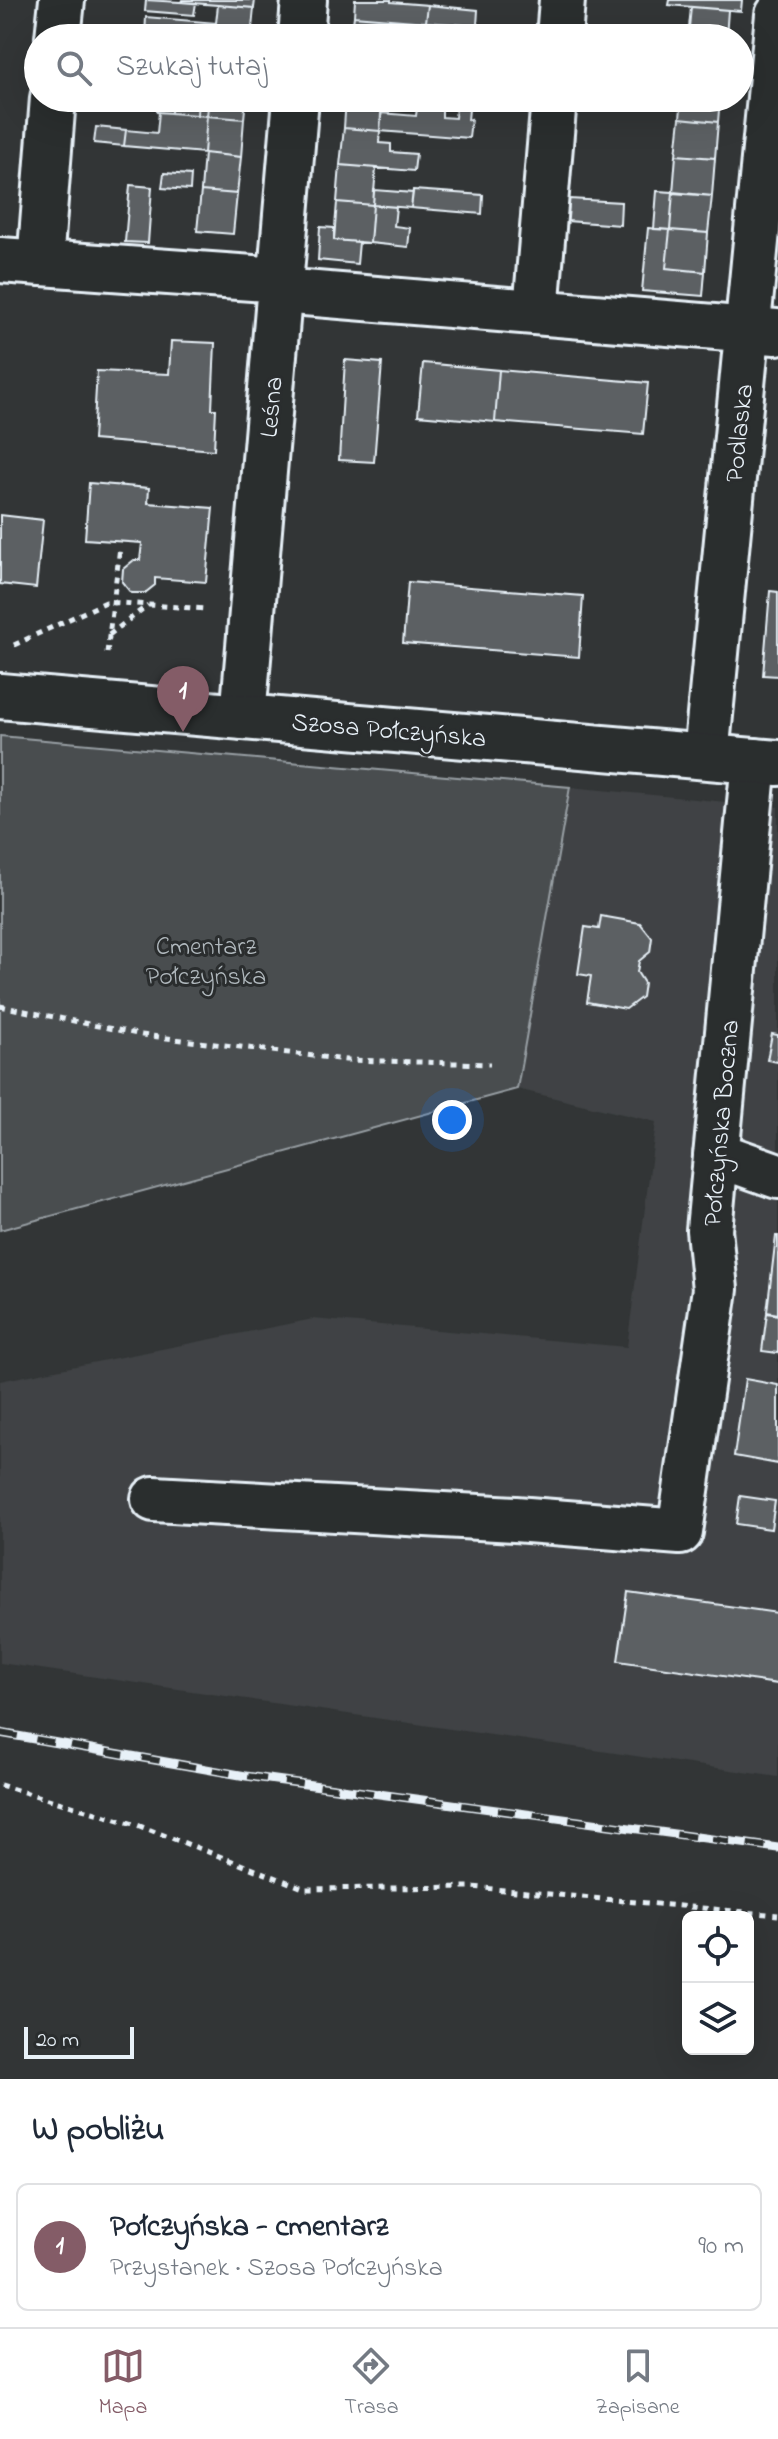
<!DOCTYPE html>
<html lang="pl">
<meta charset="utf-8">
<style>
:root{--surface:#fff;--page:#f6f6f7;--text:#1f2937;--muted:#747a83;--line:#e0e1e3;--accent:#845c67}
body{margin:0;font-family:"Indie Flower",sans-serif;background:var(--page);color:var(--text)}
.controls{position:absolute;right:24px;bottom:24px;display:grid;overflow:hidden;border-radius:12px;box-shadow:0 8px 32px #0002}
.controls button{width:72px;height:72px;display:grid;place-items:center;padding:0;border:0;border-bottom:2px solid var(--line);background:var(--surface);color:var(--text);font:40px sans-serif}
.scale{position:absolute;left:24px;bottom:20px;width:110px;box-sizing:border-box;padding-left:8px;border:4px solid #e8f1f8;border-top:0;font-size:22px;line-height:28px;white-space:nowrap;color:#e8f1f8;-webkit-text-stroke:6px #2a2d2e;paint-order:stroke}
.you{position:absolute;left:452px;top:1120px;width:28px;height:28px;margin:-20px;border:6px solid #fff;border-radius:50%;background:#1a73e8;box-shadow:0 0 0 12px #1a73e833}
.badge{display:grid;place-items:center;width:52px;height:52px;border-radius:50%;background:var(--accent);color:#fff;font-size:26px;font-weight:700}
.pin{position:absolute;translate:-50% -66px;filter:drop-shadow(0 2px 4px #0008)}
.pin::after{content:'';position:absolute;top:42px;width:28px;height:24px;background:inherit;clip-path:polygon(0 0,100% 0,50% 100%)}
.list{margin:0;padding:0;list-style:none}
h2{display:flex;justify-content:space-between;align-items:center;height:104px;margin:0;padding:0 32px;font-size:34px}
h2 small{font-size:26px;font-weight:400;color:var(--muted)}
.list li{display:grid;grid-template-columns:52px 1fr auto;gap:24px;align-items:center;box-sizing:border-box;height:128px;margin:0 16px 16px;padding:0 16px;border:2px solid var(--line);border-radius:12px}
.list b{display:block;font-size:30px;white-space:nowrap}
.list p{margin:0;font-size:26px;white-space:nowrap;color:var(--muted)}
.list em{font-size:26px;font-style:normal;color:var(--muted)}
.icon{flex:none;width:44px;height:44px;fill:none;stroke:currentColor;stroke-width:2;stroke-linecap:round;stroke-linejoin:round}
.map{position:relative;flex:none;width:778px;height:2079px;overflow:hidden}
.search{position:absolute;background:var(--surface);box-shadow:0 8px 32px #0002;left:24px;right:24px;top:24px;height:88px;display:flex;align-items:center;gap:20px;box-sizing:border-box;padding:0 28px;border-radius:44px;color:var(--muted);font-size:30px}
.sheet{height:248px;background:var(--surface)}
nav{display:flex;justify-content:space-around;align-items:center;box-sizing:border-box;height:112px;border-top:2px solid var(--line);background:var(--surface);font-size:22px;color:var(--muted)}
nav a{display:grid;justify-items:center;gap:4px}
nav .on{color:var(--accent)}
.map>svg:first-child{display:block}
.built{fill:#3f4244}
.green{fill:#494d4f;stroke:#989fa4;stroke-width:2}
.building{fill:#5c6063;stroke:#e8f1f8;stroke-width:2}
.lines{fill:none;stroke-linecap:round;stroke-linejoin:round}
.minor-casing{stroke:#e8f1f8;stroke-width:50}
.major-casing{stroke:#e8f1f8;stroke-width:50}
.path{stroke:#e8f1f8;stroke-width:5;stroke-dasharray:6 6;stroke-linecap:butt}
.minor{stroke:#2a2d2e;stroke-width:44}
.major{stroke:#2a2d2e;stroke-width:44}
.rail-casing{stroke:#e8f1f8;stroke-width:9}
.rail{stroke:#2a2d2e;stroke-width:6;stroke-dasharray:18;stroke-linecap:butt}
.labels{text-anchor:middle;stroke-width:6;stroke-linejoin:round;paint-order:stroke}
.street-label{font-size:26px;fill:#e8f1f8;stroke:#2a2d2e}
.park-label{font-size:26px;fill:#b0b8bd;stroke:#2a2d2e}
</style>
<div class="map">
<svg width="778" height="2079" viewBox="0 0 778 2079">
<rect width="100%" height="100%" fill="#323536"/>
<filter id="ink" filterUnits="userSpaceOnUse"><feTurbulence type="fractalNoise" baseFrequency=".0125" numOctaves="2"/><feDisplacementMap in="SourceGraphic" scale="16" xChannelSelector="R" yChannelSelector="G"/><feConvolveMatrix kernelMatrix="1 2 1 2 8 2 1 2 1" color-interpolation-filters="sRGB"/></filter>
<g filter="url(#ink)">
<path class="built" d="M570 787 778 807V1777L0 1663V1381L313 1319 627 1347 656 1122 517 1089Z"/>
<path class="green" d="M0 736 570 787 517 1089 0 1230Z"/>
<path class="building" d="M146 0 196 3 194 15 145 11Z
M182 0H255L254 8 181 2Z
M355 0H391V2L428 5 426 22 354 16Z
M670 0H742L741 11 669 5Z
M218 5 254 8 251 38 145 37 146 17 216 23Z
M428 5 478 10 477 26 426 22Z
M691 7 728 10 726 38H688Z
M354 16 389 19 388 38H351Z
M158 98H172L171 113 157 112Z
M172 98 198 100 197 115 171 113Z
M204 98H209L207 116 197 115 198 100Z
M209 98H246L244 119 207 116Z
M346 98H383L380 131 344 128Z
M682 98H720L718 122 680 118Z
M417 108 442 110V117L455 118 456 108 469 109 468 120 471 119 469 138 380 131 381 113 416 116Z
M159 112 207 116 204 153 124 146 126 130 157 133Z
M207 116 244 119 241 157 204 153Z
M680 118 718 122 715 158 676 155Z
M96 127 126 130 124 146 94 143Z
M344 128 380 131 379 143 391 144V152L416 154 414 171 340 165Z
M204 153 241 157 237 194 201 191Z
M676 155 715 158 712 196 673 193Z
M340 165 376 168 373 205 337 202Z
M164 173 191 175 190 190 162 188Z
M130 185 152 187 148 243 125 242Z
M374 190 413 193 411 208 373 205Z
M413 190 483 195 482 214 411 208Z
M201 191 237 194 233 234 197 231Z
M657 191 673 192 670 230 654 229Z
M673 192 712 196 708 233 670 230Z
M569 199 621 202 620 225 567 221Z
M337 202 373 205 370 243 334 240Z
M373 205 396 207 394 226 410 228 408 247 370 243Z
M320 227 334 228V240L359 242 357 264 318 260Z
M648 228 670 230 666 268 705 272 703 296 642 291Z
M670 230 708 233 705 272 666 268Z
M171 341 215 343 212 409H216L214 450 93 440 97 371 169 374Z
M345 360 382 363 374 462 339 460Z
M423 363 499 370 495 422 418 415Z
M499 370 648 383 643 434 495 422Z
M89 483 149 488 148 503 213 508 206 582 155 578V585L145 593H131L122 582 123 569 134 560H140L142 543 85 539Z
M0 515 43 520 36 588 0 584Z
M408 582 583 596 579 657 403 643Z
M770 591 778 592V676L763 675Z
M601 916 640 923 652 938 650 952 639 961 637 972 644 983 642 997 626 1009 587 1002 591 976 578 974 585 927 599 929Z
M772 1034 778 1035V1062L767 1060Z
M776 1236H778V1314L767 1312Z
M767 1313 778 1315V1353L762 1351Z
M745 1379 778 1385V1464L734 1456Z
M740 1496 775 1501 771 1529 736 1524Z
M628 1592 778 1613V1684L618 1661Z"/>
<g class="lines">
<defs>
<path id="minor" d="M58 38 62 0
M301 38 304 0
M559 38 562 0
M0 260 281 280
M40 263 53 98
M280 291 776 332
M536 311 554 98
M243 717 296 98
M706 756 778 15
M716 1154 778 1176
M154 1499 515 1519 680 1532 715 1289 709 1230 754 761"/>
<path id="major" d="M0 696 778 763"/>
</defs>
<use href="#minor" class="minor-casing"/>
<use href="#major" class="major-casing"/>
<path class="path" d="M109 635 148 605
M14 645 106 602 207 609
M107 653 120 547
M0 1006 142 1035 346 1060 490 1064
M0 1785 137 1825 306 1889 472 1887 778 1915"/>
<use href="#minor" class="minor"/>
<use href="#major" class="major"/>
<defs>
<path id="rail" d="M0 1733 246 1776 778 1848"/>
</defs>
<use href="#rail" class="rail-casing"/>
<use href="#rail" class="rail"/>
</g>
</g>
<g class="labels">
<g class="street-label">
<text transform="translate(270 407) rotate(-85)" y="9">Leśna</text>
<text transform="translate(738 433) rotate(-84)" y="9">Podlaska</text>
<text transform="translate(389 729) rotate(5)" y="9">Szosa Połczyńska</text>
<text transform="translate(720 1123) rotate(-85)" y="9">Połczyńska Boczna</text>
</g>
<g class="park-label">
<text x="206" y="954">Cmentarz<tspan x="206" dy="30">Połczyńska</tspan></text>
</g>
</g>
</svg>
<div class="controls">
<button><svg class="icon" aria-label="locate" viewBox="0 0 24 24"><circle cx="12" cy="12" r="6"/><path d="M12 2v4M12 18v4M2 12h4M18 12h4"/></svg></button>
<button><svg class="icon" aria-label="layers" viewBox="0 0 24 24"><path d="M12 4l9 5-9 5-9-5zM3 14l9 5 9-5"/></svg></button>
</div>
<div class="scale">20 m</div>
<div class="you"></div>
<div class="pin badge" style="left:183px;top:732px">1</div>
<div class="search"><svg class="icon" aria-label="search" viewBox="0 0 24 24"><circle cx="10" cy="10" r="6"/><path d="M15 15l6 6"/></svg>Szukaj tutaj</div>
</div>
<section class="sheet">
<h2>W pobliżu<small></small></h2>
<ul class="list">
<li><span class="badge">1</span><div><b>Połczyńska - cmentarz</b><p>Przystanek · Szosa Połczyńska</p></div><em>90 m</em></li>
</ul>
</section>
<nav>
<a class="on"><svg class="icon" aria-label="map" viewBox="0 0 24 24"><path d="M3 6l6-2 6 2 6-2v14l-6 2-6-2-6 2zM9 4v14M15 6v14"/></svg>Mapa</a>
<a><svg class="icon" aria-label="directions" viewBox="0 0 24 24"><path d="M12 3l9 9-9 9-9-9zM9 14v-3h6M13 9l2 2-2 2"/></svg>Trasa</a>
<a><svg class="icon" aria-label="saved" viewBox="0 0 24 24"><path d="M7 4h10v16l-5-4-5 4z"/></svg>Zapisane</a>
</nav>
